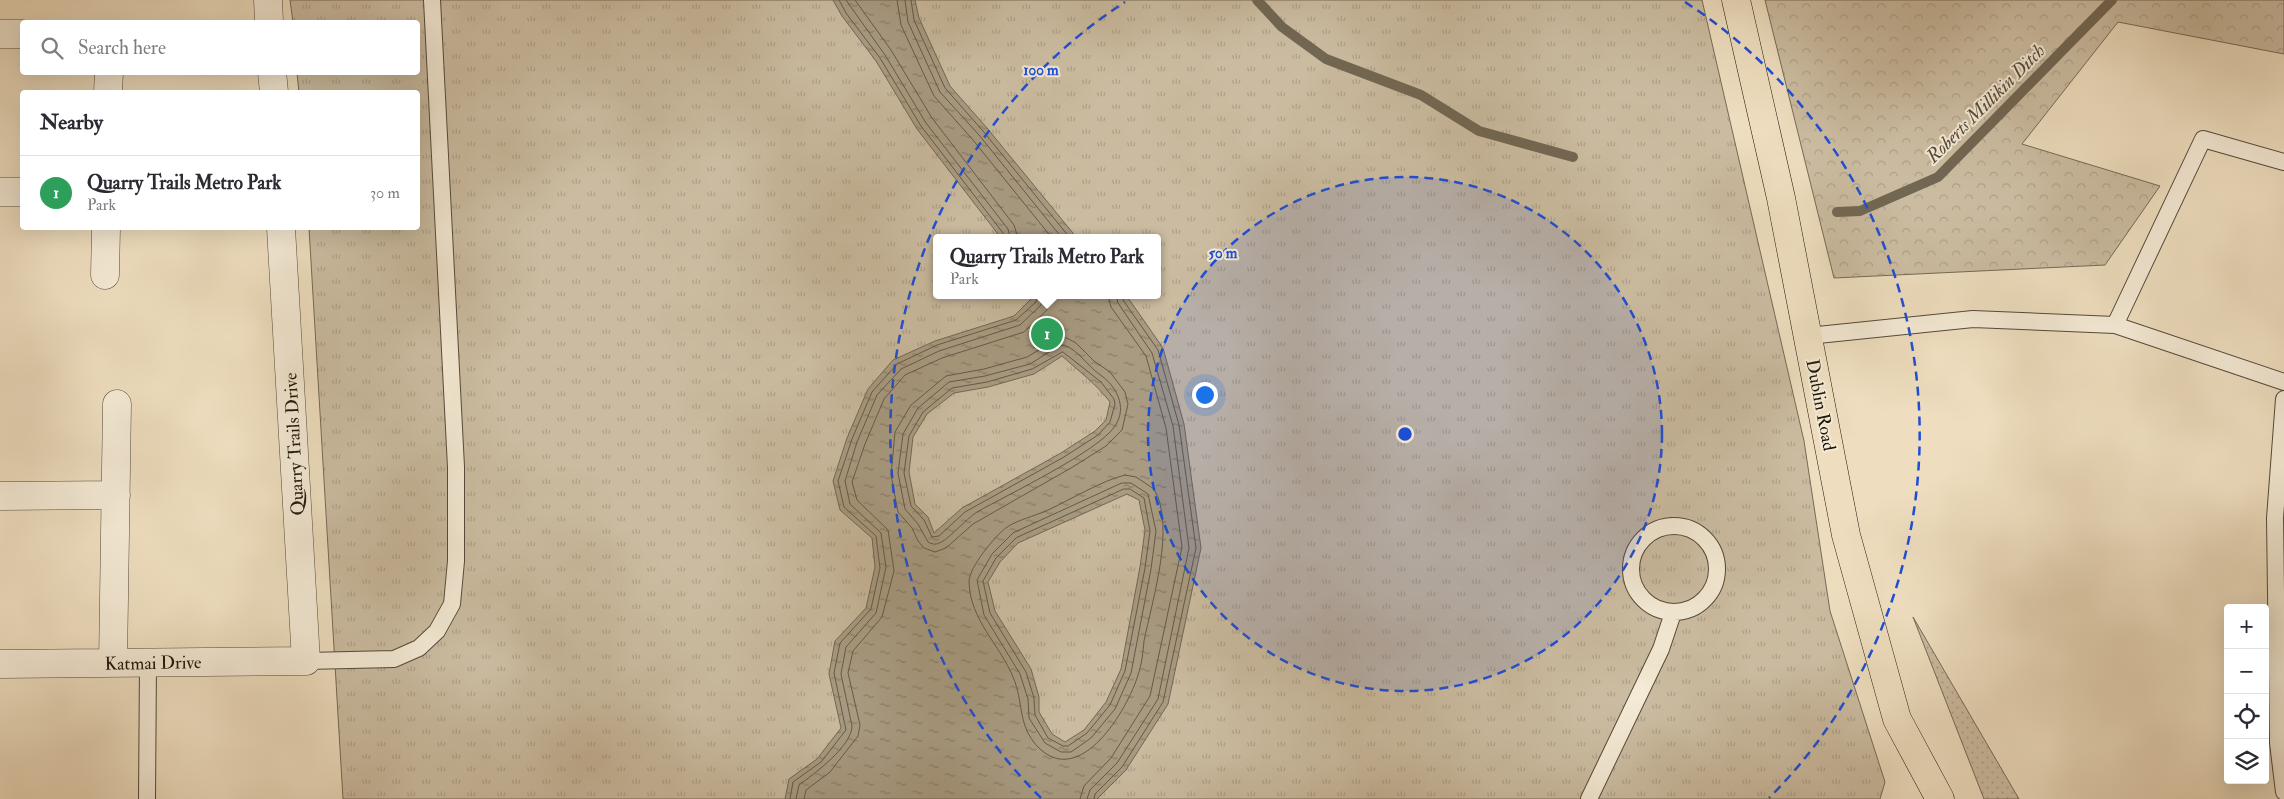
<!DOCTYPE html>
<meta charset="utf-8">
<style>
:root{--surface:#fff;--page:#f7f7f7;--text:#2b2b33;--muted:#7c7c81;--line:#e1e1e2;--accent:#ea580c}
body{margin:0;font-family:"IM FELL Double Pica",serif;background:var(--page);color:var(--text)}
.controls{position:absolute;right:15px;bottom:15px;display:grid;overflow:hidden;border-radius:5px;box-shadow:0 5px 20px #0002}
.controls button{width:45px;height:45px;display:grid;place-items:center;padding:0;border:0;border-bottom:1px solid var(--line);background:var(--surface);color:var(--text);font:25px sans-serif}
.you{position:absolute;left:1204px;top:394px;width:18px;height:18px;margin:-12px;border:4px solid #fff;border-radius:50%;background:#1a73e8;box-shadow:0 0 0 8px #1a73e833}
.badge{display:grid;place-items:center;width:32px;height:32px;border-radius:50%;background:var(--accent);color:#fff;font-size:16px;font-weight:700}
.pin{position:absolute;translate:-50% -50%;border:2px solid #fff;box-shadow:0 1px 5px #0006}
.popup{position:absolute;left:933px;top:234px;width:228px;height:65px;box-sizing:border-box;display:grid;place-content:center;border-radius:5px;background:var(--surface);filter:drop-shadow(0 1px 4px #0005);font-size:16px;white-space:nowrap;color:var(--muted)}
.popup b{font-size:19px;color:var(--text)}
.popup::after{content:'';position:absolute;left:50%;top:100%;margin-left:-10px;border:10px solid transparent;border-top-color:var(--surface)}
.list{margin:0;padding:0;list-style:none}
h2{display:flex;justify-content:space-between;align-items:center;height:65px;margin:0;padding:0 20px;font-size:21px}
h2 small{font-size:16px;font-weight:400;color:var(--muted)}
.list li{display:grid;grid-template-columns:32px 1fr auto;gap:15px;align-items:center;box-sizing:border-box;height:75px;padding:0 20px;border-top:1px solid var(--line)}
.list b{display:block;font-size:19px;white-space:nowrap}
.list p{margin:0;font-size:16px;white-space:nowrap;color:var(--muted)}
.list em{font-size:16px;font-style:normal;color:var(--muted)}
.icon{flex:none;width:28px;height:28px;fill:none;stroke:currentColor;stroke-width:2;stroke-linecap:round;stroke-linejoin:round}
.map{position:relative;flex:none;width:2284px;height:799px;overflow:hidden}
.search{position:absolute;background:var(--surface);box-shadow:0 5px 20px #0002;left:20px;top:20px;width:400px;height:55px;display:flex;align-items:center;gap:12px;box-sizing:border-box;padding:0 18px;border-radius:5px;color:var(--muted);font-size:19px}
.panel{position:absolute;background:var(--surface);box-shadow:0 5px 20px #0002;left:20px;top:90px;width:400px;height:140px;border-radius:5px}
.map>svg:first-child{display:block}
.grass{fill:url(#grass-dots);stroke:#766a57}
.forest{fill:url(#forest-crowns);stroke:#766a57}
.park{fill:url(#park-tufts);stroke:#766a57;fill-rule:evenodd}
.water{fill:url(#water-ripples);stroke:#726753;fill-rule:evenodd}
.lines{fill:none;stroke-linecap:round;stroke-linejoin:round}
.shore{stroke:#645a48;stroke-width:1}
.stream{stroke:#726753;stroke-width:10}
.lane-casing{stroke:#544a3a;stroke-width:18}
.street-casing{stroke:#544a3a;stroke-width:29}
.primary-casing{stroke:#20180d;stroke-width:29}
.lane{stroke:#f4ead5;stroke-width:16}
.street{stroke:#f4ead5;stroke-width:28}
.primary{stroke:#eedebf;stroke-width:28}
.ring{fill:none;stroke:#1d4ed8;stroke-width:2.5;stroke-dasharray:9 6}
.labels{text-anchor:middle;stroke-width:4;stroke-linejoin:round;paint-order:stroke}
.street-label{font-size:18px;fill:#20180d;stroke:#f4ead5}
.water-label{font-size:19px;font-style:italic;fill:#564c3c;stroke:#f4ead5}
.centre{fill:#1d4ed8;stroke:#f4ead5;stroke-width:2.5}
.ring-label{font-size:15px;text-anchor:middle;font-weight:bold;fill:#1d4ed8;stroke:#f4ead5;stroke-width:4;stroke-linejoin:round;paint-order:stroke}
</style>
<div class="map">
<svg width="2284" height="799" viewBox="0 0 2284 799">
<defs>
<pattern id="grass-dots" width="8" height="8" patternUnits="userSpaceOnUse" patternTransform="scale(1.25)"><rect width="8" height="8" fill="#cbbca1"/><path d="M2 2h.1M6 6h.1" fill="none" stroke="#aea189" stroke-width="1.8" stroke-linecap="round"/></pattern>
<pattern id="forest-crowns" width="20" height="18" patternUnits="userSpaceOnUse" patternTransform="scale(1.25)"><rect width="20" height="18" fill="#cbbca1"/><path d="M2 6a3 3 0 1 1 6 0M12 15a3 3 0 1 1 6 0" fill="none" stroke="#aea189"/></pattern>
<pattern id="park-tufts" width="24" height="20" patternUnits="userSpaceOnUse" patternTransform="scale(1.25)"><rect width="24" height="20" fill="#cbbca1"/><path d="M3 7l-1-3M5 7V3M7 7l1-3M15 17l-1-3M17 17v-4M19 17l1-3" fill="none" stroke="#aea189"/></pattern>
<pattern id="water-ripples" width="26" height="14" patternUnits="userSpaceOnUse" patternTransform="scale(1.25)"><rect width="26" height="14" fill="#a89b82"/><path d="M2 4q2-2 4 0t4 0M15 11q2-2 4 0t4 0" fill="none" stroke="#887d69"/></pattern>
</defs>
<rect width="100%" height="100%" fill="#eedebf"/>
<filter id="stains"><feTurbulence type="fractalNoise" baseFrequency=".004" numOctaves="4"/><feColorMatrix values="0 0 0 0 .2 0 0 0 0 .09 0 0 0 0 .02 0 0 0 .5 -.17"/></filter>
<radialGradient id="worn" r=".72"><stop offset=".6" stop-color="#630" stop-opacity="0"/><stop offset="1" stop-color="#630" stop-opacity=".3"/></radialGradient>
<path class="grass" d="M1913 617 2019 799H1984Z"/>
<path class="forest" d="M1765 0H2284V54L2118 22 2022 144 2160 186 2105 265 1834 278Z"/>
<path class="park" d="M290 0H1702L1804 441 1830 611 1885 782 1880 799H343L309 228H418V92H299L297 73 418 72V22H293ZM937 238H1157V295H937Z"/>
<path class="water" d="M833 0H915L919 18 950 86 987 128 1077 238H1001L917 129 876 61 842 16Z
M1032 295H1126L1163 348 1184 424 1201 548 1168 704 1126 770 1097 799H785L789 779 817 759 841 728 829 674 835 641 866 608 875 567 872 538 840 510 833 481 847 438 868 389 893 360 935 341 1014 316 1032 298ZM1062 356C1079 371 1097 385 1110 402L1106 420 1095 431 1061 453 962 508 934 533 928 517 915 504 909 472 913 437 927 414 954 393 988 387 1034 374ZM1127 494 1139 500 1145 530 1140 567 1121 669 1106 702 1084 730 1065 742 1052 734 1039 712V697L1031 669 995 611 988 582 1000 562 1018 543Z"/>
<g class="lines">
<path class="shore" d="M839 0 846 13 880 58 921 126 1003 233 1004 238
M846 0 885 55 926 123 1008 229 1010 238
M855 0 891 50 932 118 1014 225 1018 238
M897 0 901 25 934 96 973 140 1052 238
M905 0 908 22 940 92 979 135 1062 238
M911 0 914 20 945 88 983 131 1070 238
M1059 338H1067L1076 343 1094 361 1110 372 1125 392 1128 404 1122 430 1106 446 1071 468 973 524 946 548 935 552 924 548 918 541 912 528 898 512 891 475 895 432 911 405 946 376 984 369 1027 357Z
M1064 345C1077 349 1088 366 1099 374 1116 385 1128 407 1115 426 1099 451 1007 495 977 512 966 519 947 541 939 543 935 545 932 544 928 542L918 524 905 509 898 473 903 434 918 408 949 382 985 376 1030 364 1057 347Z
M1063 352 1101 382 1114 399 1115 404 1110 422 1098 435 1064 457 965 512 939 536 932 537 924 520 911 506 904 473 909 436 923 412 952 388 987 382 1032 369Z
M1125 475 1136 477 1154 489C1176 526 1152 601 1144 641 1143 652 1142 664 1138 675 1128 709 1080 790 1038 747 1017 725 1024 702 1013 677 1000 645 970 620 969 582 969 567 995 536 1007 527 1018 520 1034 516 1046 511 1068 501 1103 480 1125 475Z
M1122 483H1131L1148 494 1156 531 1151 569 1131 673 1115 709 1091 738 1071 752H1061L1045 743 1029 718 1028 699 1020 674 984 615 977 580 992 554 1013 533Z
M1124 489H1130L1144 498 1150 531 1145 568 1125 671 1110 705 1087 733 1068 746H1063L1048 738 1035 715 1034 698 1026 672 990 613 983 581 996 558 1016 538Z
M790 799 793 782 821 762 846 730 834 673 840 643 871 609 880 568 876 536 844 507 838 481 852 439 872 392 897 364 937 345 1016 320 1036 302 1037 295
M796 799 799 785C814 774 852 746 852 726L841 674 846 647 876 613 886 567 881 533 850 504 845 481 857 442 877 395 901 369 939 351 1020 325 1041 305 1043 295
M804 799 806 790 830 772 858 736 860 725 848 673 853 651 882 617 894 571 888 530 857 500 852 482 865 444 884 399 905 375 942 358 1024 332 1047 310 1051 295
M1080 799 1084 786 1111 758 1150 696 1182 547 1166 428 1146 356 1111 307 1108 295
M1087 799 1090 790 1117 763 1158 699 1189 548 1173 426 1152 353 1118 303 1116 295
M1094 799 1095 794 1122 767 1163 702 1196 548 1179 425 1158 350 1123 300 1122 295"/>
<path class="stream" d="M1257 0 1282 27 1326 59 1421 95 1479 131 1573 157
M1837 212 1860 211 1938 177 2112 0"/>
<defs>
<path id="lane" d="M2115 325 2203 139 2284 162
M1808 336 1973 319 2115 325 2284 382
M2284 399 2275 518 2278 743 2284 792
M1631 569a43 43 0 1 1 86 0a43 43 0 1 1-86 0Z
M306 661 394 659 419 648 437 631 452 604 456 561V467L432 0
M147 799 148 662
M1589 799 1661 649 1673 613"/>
<path id="street" d="M268 0 269 22
M0 34H22
M272 72 274 92
M108 92 109 72
M0 192H22
M105 275 106 228
M0 496 116 495
M113 663 117 404
M0 664 306 661 281 228"/>
<path id="primary" d="M1736 0 1781 198 1846 535 1897 719 1940 799"/>
</defs>
<use href="#lane" class="lane-casing"/>
<use href="#street" class="street-casing"/>
<use href="#primary" class="primary-casing"/>
<use href="#lane" class="lane"/>
<use href="#street" class="street"/>
<use href="#primary" class="primary"/>
</g>
<circle cx="1405" cy="434" r="257" fill="#1d4ed8" fill-opacity=".12"/>
<g class="ring">
<circle cx="1405" cy="434" r="257"/>
<path d="M1041 798A515 515 0 0 1 1125 2M1685 2A515 515 0 0 1 1769 798"/>
</g>
<g class="labels">
<g class="street-label">
<text transform="translate(1821 405) rotate(79)" y="6">Dublin Road</text>
<text transform="translate(294 444) rotate(-93)" y="6">Quarry Trails Drive</text>
<text transform="translate(153 663) rotate(-1)" y="6">Katmai Drive</text>
</g>
<g class="water-label">
<text transform="translate(1985 103) rotate(-45)" y="7">Roberts Millikin Ditch</text>
</g>
</g>
<circle cx="1405" cy="434" r="8" class="centre"/>
<g class="ring-label">
<text x="1041" y="75">100 m</text>
<text x="1223" y="258">50 m</text>
</g>
<rect width="100%" height="100%" filter="url(#stains)"/>
<rect width="100%" height="100%" fill="url(#worn)"/>
</svg>
<div class="controls">
<button>+</button>
<button>−</button>
<button><svg class="icon" aria-label="locate" viewBox="0 0 24 24"><circle cx="12" cy="12" r="6"/><path d="M12 2v4M12 18v4M2 12h4M18 12h4"/></svg></button>
<button><svg class="icon" aria-label="layers" viewBox="0 0 24 24"><path d="M12 4l9 5-9 5-9-5zM3 14l9 5 9-5"/></svg></button>
</div>
<div class="you"></div>
<div class="pin badge" style="left:1047px;top:334px;background:#2e9e5b">1</div>
<div class="popup"><b>Quarry Trails Metro Park</b>Park</div>
<div class="search"><svg class="icon" aria-label="search" viewBox="0 0 24 24"><circle cx="10" cy="10" r="6"/><path d="M15 15l6 6"/></svg>Search here</div>
<section class="panel">
<h2>Nearby<small></small></h2>
<ul class="list">
<li><span class="badge" style="background:#2e9e5b">1</span><div><b>Quarry Trails Metro Park</b><p>Park</p></div><em>30 m</em></li>
</ul>
</section>
</div>
